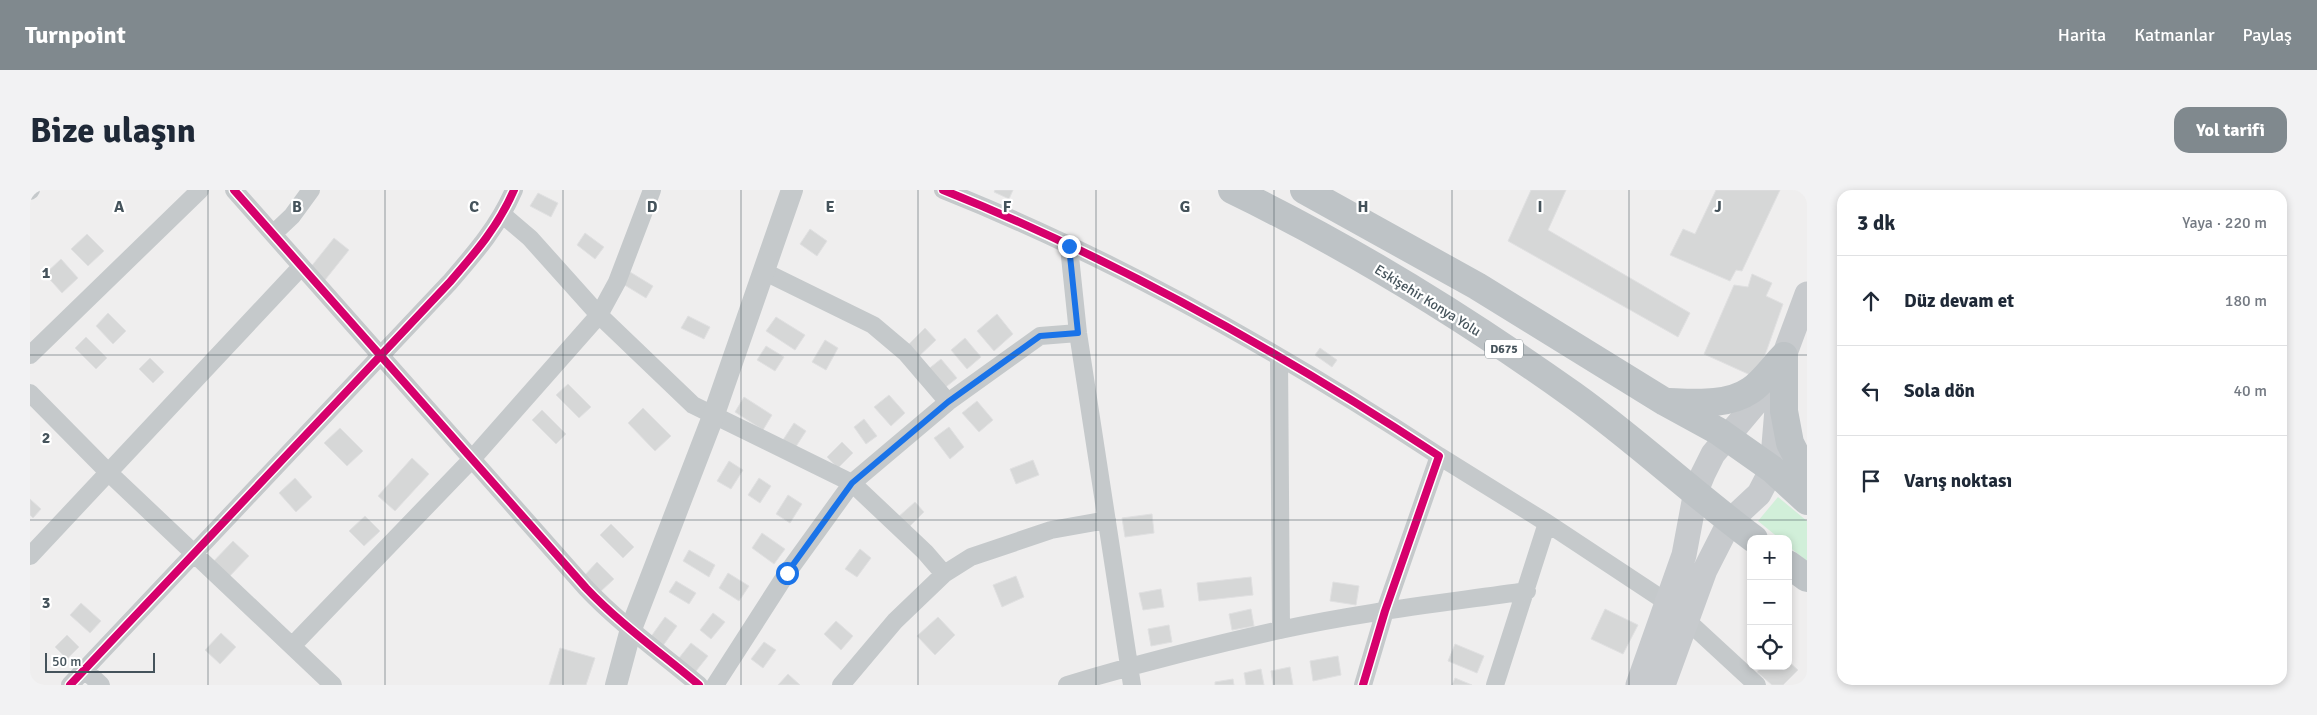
<!DOCTYPE html>
<html lang="tr">
<meta charset="utf-8">
<style>
:root{--surface:#fff;--page:#f2f2f3;--text:#1f2937;--muted:#747a83;--line:#e0e1e3;--accent:#80898e}
body{margin:0;font-family:Signika,sans-serif;background:var(--page);color:var(--text)}
.controls{position:absolute;right:15px;bottom:15px;display:grid;overflow:hidden;border-radius:10px;box-shadow:0 2px 8px #0003}
.controls button{width:45px;height:45px;display:grid;place-items:center;padding:0;border:0;border-bottom:1px solid var(--line);background:var(--surface);color:var(--text);font:25px sans-serif}
.scale{position:absolute;left:15px;bottom:12px;width:110px;box-sizing:border-box;padding-left:5px;border:2px solid #45535b;border-top:0;font-size:14px;line-height:18px;white-space:nowrap;color:#45535b;-webkit-text-stroke:4px #fff;paint-order:stroke}
.stop{position:absolute;width:15px;height:15px;margin:-11px;border:4px solid #1a73e8;border-radius:50%;background:#fff}
.stop.end{background:#1a73e8;border-color:#fff;box-shadow:0 1px 5px #0008}
.list{margin:0;padding:0;list-style:none}
h2{display:flex;justify-content:space-between;align-items:center;height:65px;margin:0;padding:0 20px;font-size:21px}
h2 small{font-size:16px;font-weight:400;color:var(--muted)}
.list li{display:grid;grid-template-columns:32px 1fr auto;gap:15px;align-items:center;box-sizing:border-box;height:90px;padding:0 20px;border-top:1px solid var(--line)}
.list b{display:block;font-size:19px;white-space:nowrap}
.list em{font-size:16px;font-style:normal;color:var(--muted)}
.icon{flex:none;width:28px;height:28px;fill:none;stroke:currentColor;stroke-width:2;stroke-linecap:round;stroke-linejoin:round}
.map{position:relative;flex:none;width:1777px;height:495px;overflow:hidden;border-radius:15px}
header{display:flex;align-items:center;gap:30px;box-sizing:border-box;height:70px;padding:0 25px;background:var(--accent);color:#fff}
header strong{font-size:24px}
nav{display:flex;gap:28px;margin-inline-start:auto;font-size:18px}
.intro{display:flex;align-items:center;justify-content:space-between;box-sizing:border-box;height:120px;padding:0 30px}
h1{margin:0;font-size:35px}
.button{padding:12px 22px;border-radius:15px;background:var(--accent);color:#fff;font-size:18px;font-weight:700}
main{display:flex;gap:30px;padding:0 30px}
aside{flex:1;background:var(--surface);border-radius:15px;box-shadow:0 2px 8px #0003}
.map>svg:first-child{display:block}
.grass{fill:#d1efd9}
.building{fill:#d6d7d7;stroke:#e0e0e1}
.lines{fill:none;stroke-linecap:round;stroke-linejoin:round}
.minor{stroke:#c5c9cb;stroke-width:18}
.tertiary{stroke:#c5c9cb;stroke-width:22}
.secondary{stroke:#c7cacd;stroke-width:25}
.trunk{stroke:#bec3c6;stroke-width:28}
.cycleway-casing{stroke:#fff;stroke-width:11}
.cycleway{stroke:#d6006c;stroke-width:8}
.route{stroke:#1a73e8;stroke-width:6}
.grid{fill:none;stroke:#45535b;stroke-width:1;stroke-opacity:0.55}
.labels{text-anchor:middle;stroke-width:4.5;stroke-linejoin:round;paint-order:stroke}
.shield{fill:#fff;stroke:#7d878c;stroke-width:1}
.shield-label{font-size:12px;font-weight:bold;fill:#45535b}
.street-label{font-size:14px;fill:#45535b;stroke:#fff}
.grid-label{font-size:16px;text-anchor:middle;font-weight:bold;fill:#45535b;stroke:#fff;stroke-width:4.5;stroke-linejoin:round;paint-order:stroke}
</style>
<header>
<strong>Turnpoint</strong>
<nav><a>Harita</a><a>Katmanlar</a><a>Paylaş</a></nav>
</header>
<div class="intro"><h1>Bize ulaşın</h1><a class="button">Yol tarifi</a></div>
<main>
<div class="map">
<svg width="1777" height="495" viewBox="0 0 1777 495">
<rect width="100%" height="100%" fill="#efeeee"/>
<path class="grass" d="M1748 307 1777 331V371L1758 356V349H1750L1728 331Z"/>
<path class="building" d="M965 0H983L979 9 964 2Z
M1501 0H1536L1518 40 1660 123 1648 147 1478 51Z
M1686 0H1750L1712 81 1706 80 1700 91 1640 65 1653 39 1665 44Z
M508 3 528 13 521 27 500 16Z
M780 39 797 51 787 66 770 54Z
M555 43 574 57 565 69 547 55Z
M57 44 74 61 58 76 41 59Z
M304 48 319 60 295 90 280 78Z
M31 69 48 88 32 103 15 84Z
M600 82 623 96 616 108 593 94Z
M1722 84 1742 93 1736 106 1753 114 1727 188 1674 164 1704 95 1718 97Z
M78 123 96 141 83 154 66 136Z
M967 124 983 144 964 161 947 141Z
M658 126 680 137 674 149 651 138Z
M746 127 775 145 765 160 736 141Z
M895 138 906 150 886 169 875 158Z
M56 147 77 168 66 179 45 158Z
M935 148 951 167 937 179 921 160Z
M795 150 808 158 796 180 782 172Z
M736 156 754 167 745 181 727 170Z
M1290 158 1307 170 1302 177 1285 165Z
M120 168 134 182 123 193 109 179Z
M911 169 927 188 912 200 896 181Z
M538 194 561 217 549 228 526 205Z
M859 205 875 223 861 236 844 217Z
M714 207 742 225 733 240 705 222Z
M947 211 963 230 949 242 932 223Z
M613 218 641 246 625 261 598 233Z
M512 220 536 244 526 254 502 230Z
M834 229 847 246 836 254 824 237Z
M764 233 776 241 765 258 753 250Z
M919 237 934 257 920 269 904 248Z
M310 238 333 261 317 276 294 253Z
M812 252 823 263 808 278 797 267Z
M382 268 399 284 365 321 348 306Z
M1003 270 1009 285 986 294 980 279Z
M699 271 713 280 701 299 687 291Z
M265 288 282 307 266 322 249 303Z
M729 288 741 296 730 313 718 305Z
M758 305 772 314 760 333 746 324Z
M0 309 11 319 3 328 0 325Z
M885 312 894 322 877 339 867 328Z
M1122 324 1124 343 1095 347 1092 328Z
M335 326 350 341 334 356 319 341Z
M581 334 604 357 593 368 570 345Z
M732 343 755 359 744 374 722 358Z
M203 351 219 366 196 390 180 375Z
M830 359 841 368 827 387 815 379Z
M659 360 685 375 679 387 653 371Z
M567 372 584 389 570 402 554 386Z
M698 383 719 396 709 411 689 398Z
M986 386 994 407 972 417 963 395Z
M1221 387 1223 405 1169 411 1167 393Z
M646 391 666 403 659 414 639 402Z
M1303 392 1329 396 1326 415 1300 411Z
M1131 399 1134 417 1113 420 1109 403Z
M51 413 71 431 60 443 40 425Z
M1221 419 1224 436 1202 440 1199 424Z
M1575 419 1608 435 1593 464 1561 449Z
M683 423 695 432 681 449 670 440Z
M635 427 647 436 632 457 620 448Z
M908 427 925 445 905 465 887 446Z
M806 431 823 446 811 460 794 444Z
M1139 435 1142 452 1121 456 1118 439Z
M191 443 206 457 190 474 175 460Z
M37 445 49 457 37 469 25 457Z
M734 452 746 460 733 478 721 469Z
M661 453 678 466 662 486 645 473Z
M1425 454 1454 466 1447 483 1418 471Z
M530 458 565 468 556 495H519Z
M1308 466 1311 485 1283 491 1280 471Z
M1758 471 1768 480 1753 495H1742L1727 482 1732 476H1758Z
M1260 477 1263 495H1243L1241 481Z
M1231 479 1234 495H1216L1214 483Z
M758 484 770 495H748Z
M1425 488 1442 495H1422Z
M1203 489 1204 495H1185V492Z"/>
<g class="lines">
<path class="minor" d="M204 0 556 398C590 434 631 463 669 495
M913 0C1084 68 1255 165 1409 266L1355 421 1333 495
M0 1 1 0
M473 25 500 48 569 125 663 215 822 293 895 362 914 384
M243 44 262 26 281 0
M1039 57 1048 143 1102 495
M733 81 843 135 875 162 918 212
M0 165 170 0
M1249 167 1251 440
M0 203 78 282 303 495
M1409 266 1517 333 1638 413 1727 495
M0 366 271 77
M262 456 442 269 569 125 587 92 622 0
M55 480 71 495
M40 495 419 93C445 63 468 37 484 0
M685 495 757 383 822 293 918 212 1010 146 1048 143
M811 495 865 431 914 384 941 367 1021 340 1077 330
M1037 495C1107 474 1178 456 1250 440 1331 422 1414 413 1497 401
M1465 495 1517 333"/>
<path class="tertiary" d="M586 495 601 439 684 224 762 0"/>
<path class="secondary" d="M1608 495 1654 365 1666 301 1673 284 1683 264 1730 208 1754 166 1777 104
M1633 495 1675 380 1700 331 1729 304 1742 279 1748 207"/>
<path class="trunk" d="M1202 0C1322 58 1435 128 1543 205 1606 250 1662 303 1724 349
M1274 0 1447 96 1635 212 1688 241 1742 279 1777 311
M1754 166V221L1760 253 1777 286
M1639 212C1665 213 1698 216 1721 200 1733 192 1743 177 1754 166
M1758 374 1777 388"/>
<defs>
<path id="cycleway" d="M204 0 556 398C590 434 631 463 669 495
M913 0C1084 68 1255 165 1409 266L1355 421 1333 495
M40 495 419 93C445 63 468 37 484 0"/>
</defs>
<use href="#cycleway" class="cycleway-casing"/>
<use href="#cycleway" class="cycleway"/>
</g>
<g class="lines">
<path class="route" d="M757 383 822 293 918 212 1010 146 1048 143 1039 56"/>
</g>
<path class="grid" d="M178 0V495M355 0V495M533 0V495M711 0V495M888 0V495M1066 0V495M1244 0V495M1422 0V495M1599 0V495M0 165H1777M0 330H1777"/>
<g class="labels">
<rect class="shield" x="1455" y="149.5" width="38" height="19" rx="4"/>
<g class="shield-label">
<text x="1474" y="163">D675</text>
</g>
<g class="street-label">
<text transform="translate(1398 110) rotate(32)" y="5">Eskişehir Konya Yolu</text>
</g>
</g>
<g class="grid-label">
<text x="89" y="22">A</text>
<text x="267" y="22">B</text>
<text x="444" y="22">C</text>
<text x="622" y="22">D</text>
<text x="800" y="22">E</text>
<text x="977" y="22">F</text>
<text x="1155" y="22">G</text>
<text x="1333" y="22">H</text>
<text x="1510" y="22">I</text>
<text x="1688" y="22">J</text>
<text x="16" y="88">1</text>
<text x="16" y="253">2</text>
<text x="16" y="418">3</text>
</g>
</svg>
<div class="controls">
<button>+</button>
<button>−</button>
<button><svg class="icon" aria-label="locate" viewBox="0 0 24 24"><circle cx="12" cy="12" r="6"/><path d="M12 2v4M12 18v4M2 12h4M18 12h4"/></svg></button>
</div>
<div class="scale">50 m</div>
<div class="stop" style="left:757px;top:383px"></div>
<div class="stop end" style="left:1039px;top:56px"></div>
</div>
<aside>
<h2>3 dk<small>Yaya · 220 m</small></h2>
<ul class="list">
<li><svg class="icon" aria-label="ahead" viewBox="0 0 24 24"><path d="M12 20V5M6 11l6-6 6 6"/></svg><div><b>Düz devam et</b></div><em>180 m</em></li>
<li><svg class="icon" aria-label="left" viewBox="0 0 24 24"><path d="M17 20v-9H6M10 6l-5 5 5 5"/></svg><div><b>Sola dön</b></div><em>40 m</em></li>
<li><svg class="icon" aria-label="arrive" viewBox="0 0 24 24"><path d="M6 21V4h12l-3 4 3 4H6"/></svg><div><b>Varış noktası</b></div></li>
</ul>
</aside>
</main>
